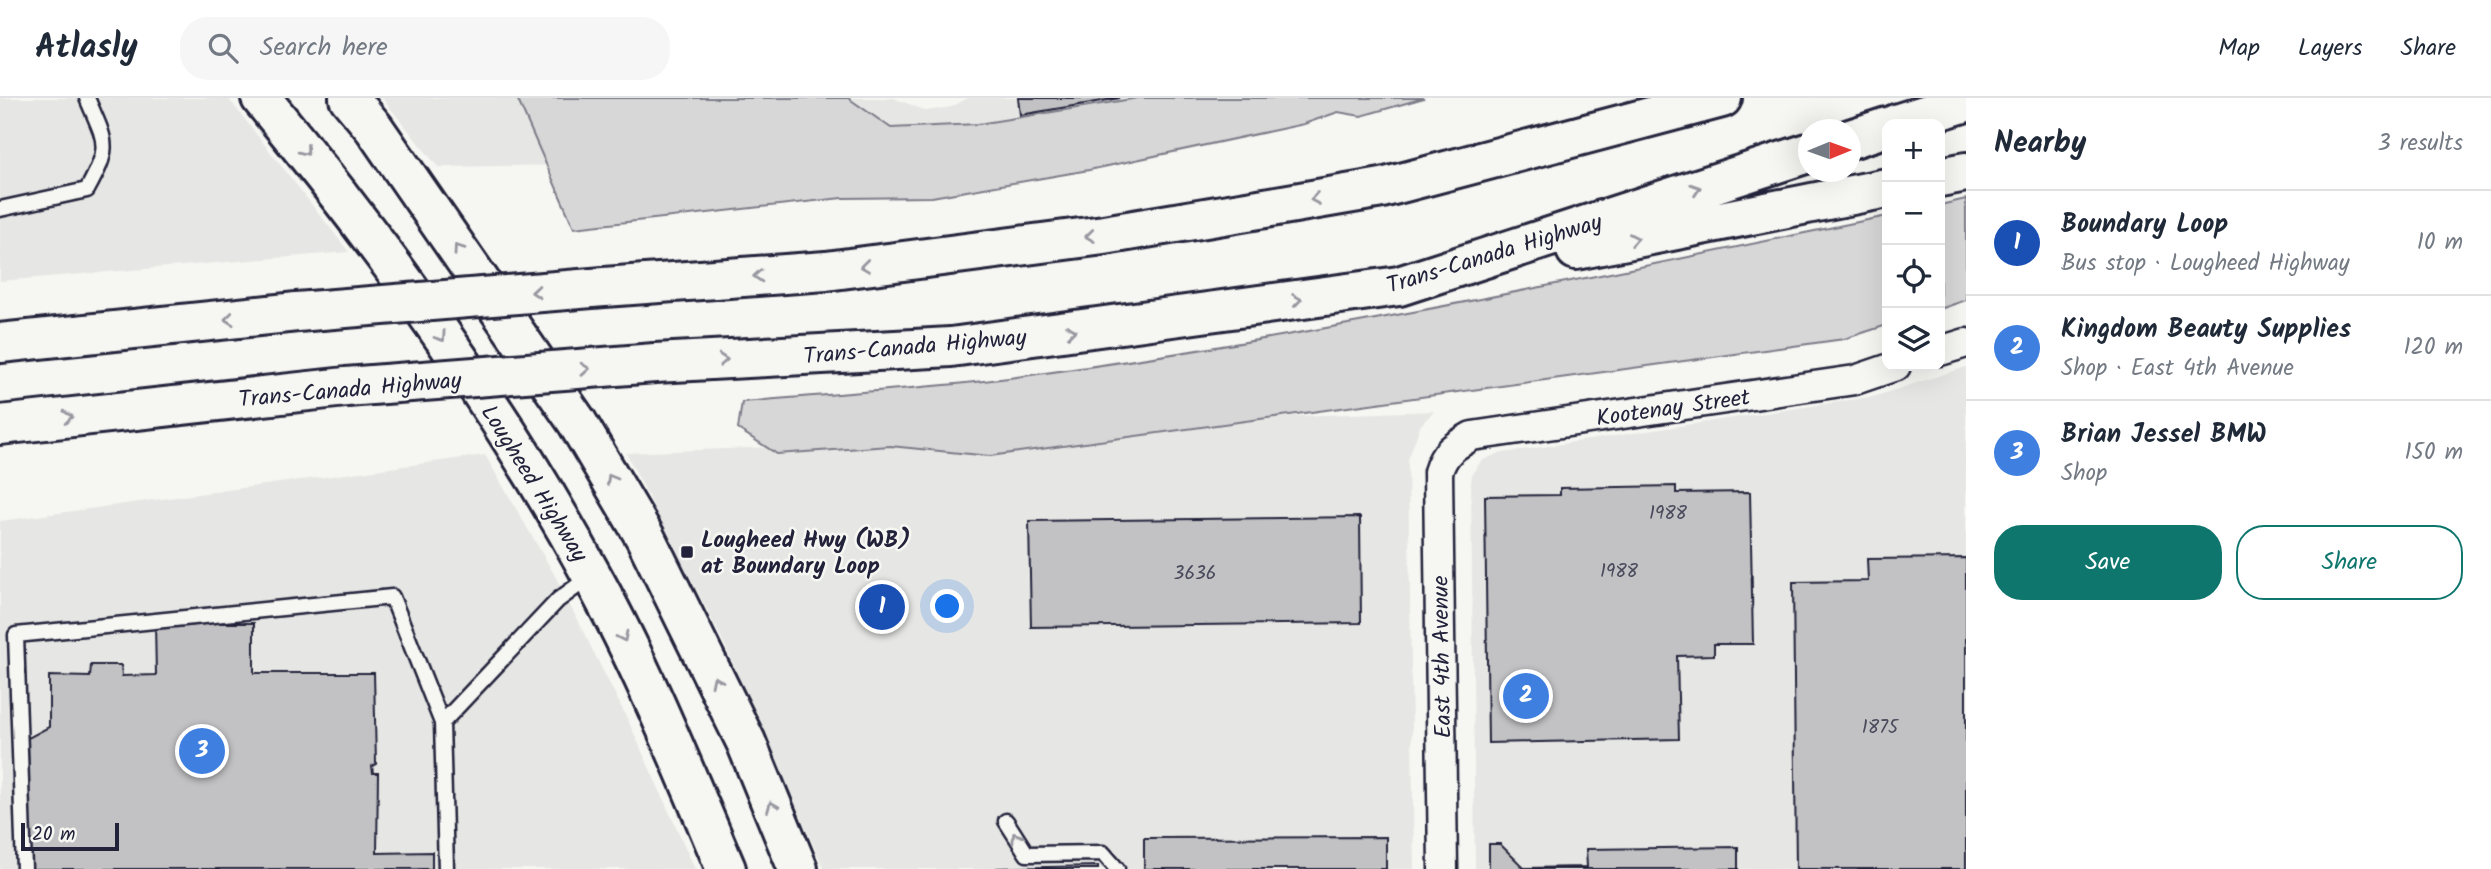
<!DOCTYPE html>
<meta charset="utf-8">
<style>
:root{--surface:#fff;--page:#f6f6f7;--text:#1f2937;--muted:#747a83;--line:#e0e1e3;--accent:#0f766e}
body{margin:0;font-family:Kalam,sans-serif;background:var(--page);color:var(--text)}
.controls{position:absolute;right:21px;top:21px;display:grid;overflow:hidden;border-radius:14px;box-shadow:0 7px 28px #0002}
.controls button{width:63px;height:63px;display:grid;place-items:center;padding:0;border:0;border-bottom:2px solid var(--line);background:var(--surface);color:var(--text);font:35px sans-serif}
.compass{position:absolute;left:1798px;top:21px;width:63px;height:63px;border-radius:50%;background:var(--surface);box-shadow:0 7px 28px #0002;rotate:89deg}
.scale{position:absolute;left:21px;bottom:18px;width:98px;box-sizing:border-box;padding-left:7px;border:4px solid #22223b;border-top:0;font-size:19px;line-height:24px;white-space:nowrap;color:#22223b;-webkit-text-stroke:5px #f6f6f2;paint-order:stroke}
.you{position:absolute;left:948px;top:509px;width:24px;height:24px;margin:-18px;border:5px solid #fff;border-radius:50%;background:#1a73e8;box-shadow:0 0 0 10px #1a73e833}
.badge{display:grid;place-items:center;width:46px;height:46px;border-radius:50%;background:var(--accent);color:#fff;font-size:23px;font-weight:700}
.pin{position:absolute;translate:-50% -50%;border:4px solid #fff;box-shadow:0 2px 7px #0006}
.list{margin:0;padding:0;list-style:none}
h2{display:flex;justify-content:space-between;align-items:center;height:91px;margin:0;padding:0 28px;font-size:30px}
h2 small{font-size:23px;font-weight:400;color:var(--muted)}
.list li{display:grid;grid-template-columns:46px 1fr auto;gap:21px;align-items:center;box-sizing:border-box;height:105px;padding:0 28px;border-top:2px solid var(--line)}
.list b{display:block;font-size:26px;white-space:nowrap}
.list p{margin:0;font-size:23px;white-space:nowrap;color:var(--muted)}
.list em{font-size:23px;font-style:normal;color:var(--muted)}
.actions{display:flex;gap:14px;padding:21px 28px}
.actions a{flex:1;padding:16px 0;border:2px solid var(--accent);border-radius:28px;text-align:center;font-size:24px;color:var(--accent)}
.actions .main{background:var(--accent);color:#fff}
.icon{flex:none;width:38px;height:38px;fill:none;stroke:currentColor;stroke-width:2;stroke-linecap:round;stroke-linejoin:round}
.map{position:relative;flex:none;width:1966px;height:771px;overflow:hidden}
header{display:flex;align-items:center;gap:42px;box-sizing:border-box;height:98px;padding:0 35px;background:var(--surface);border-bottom:2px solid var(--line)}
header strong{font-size:33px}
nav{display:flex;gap:38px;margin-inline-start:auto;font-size:24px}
.search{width:490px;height:63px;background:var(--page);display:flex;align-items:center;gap:18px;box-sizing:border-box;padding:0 24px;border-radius:28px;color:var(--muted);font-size:26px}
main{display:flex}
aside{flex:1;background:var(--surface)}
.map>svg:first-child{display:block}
.built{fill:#e6e6e4}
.green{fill:#d7d7d7;stroke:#7c7c89;stroke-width:2}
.building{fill:#c2c2c4;stroke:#22223b;stroke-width:2}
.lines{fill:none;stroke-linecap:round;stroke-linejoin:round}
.lane-casing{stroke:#22223b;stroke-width:19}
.street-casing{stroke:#22223b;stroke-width:33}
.primary-casing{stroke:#22223b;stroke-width:44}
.highway-casing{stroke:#22223b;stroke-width:44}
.lane{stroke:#f6f6f2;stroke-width:14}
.street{stroke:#f6f6f2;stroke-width:28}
.primary{stroke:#f6f6f2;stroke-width:38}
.highway{stroke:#f6f6f2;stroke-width:38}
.highway-bridge-casing{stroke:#22223b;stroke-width:44;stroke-linecap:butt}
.highway-bridge{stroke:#f6f6f2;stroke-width:38}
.oneway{stroke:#9797a0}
.poi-dot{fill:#22223b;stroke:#f6f6f2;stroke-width:2.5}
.labels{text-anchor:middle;stroke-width:5;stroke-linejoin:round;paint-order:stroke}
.number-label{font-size:19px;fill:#4a4a5d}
.street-label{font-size:23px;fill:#22223b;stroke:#f6f6f2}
.poi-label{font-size:23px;font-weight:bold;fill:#22223b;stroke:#f6f6f2;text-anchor:start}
</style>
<header>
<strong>Atlasly</strong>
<div class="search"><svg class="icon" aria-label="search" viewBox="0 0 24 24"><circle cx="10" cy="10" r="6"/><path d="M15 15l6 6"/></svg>Search here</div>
<nav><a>Map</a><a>Layers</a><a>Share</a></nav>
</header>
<main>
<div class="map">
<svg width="1966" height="771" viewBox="0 0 1966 771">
<rect width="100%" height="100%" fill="#f6f6f2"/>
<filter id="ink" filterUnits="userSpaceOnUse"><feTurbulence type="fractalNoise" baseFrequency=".0143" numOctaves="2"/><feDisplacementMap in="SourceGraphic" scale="14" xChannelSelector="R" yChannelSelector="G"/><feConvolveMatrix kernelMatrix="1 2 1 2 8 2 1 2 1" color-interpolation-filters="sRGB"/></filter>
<g filter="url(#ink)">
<path class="built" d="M0 0H228L349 154 0 183Z
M382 0H894L926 13 951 9 968 0H1261L981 61 438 69Z
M1966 269V771H1475L1471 385 1472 377 1481 363 1497 356 1876 298Z
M1434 313 1420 328 1408 362 1414 771H824L723 543 626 355 1011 339 1216 321Z
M485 357 554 476 626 618 695 771H0V423Z"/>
<path class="green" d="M517 0H848L891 30 978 26 1138 0H1424L1361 18 1338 14 1304 26 1089 72 932 99 842 100 574 130Z
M1966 101V202L1940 211V107Z
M1887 118V227L1844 241 990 358 890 348 777 356 738 331 742 304C841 295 941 290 1038 276 1324 237 1606 176 1887 118Z"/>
<path class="building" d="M1018 0H1120L1020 17Z
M1676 388V395L1750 394 1753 546H1714V557L1677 558 1679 641 1488 645 1485 398 1560 397V390Z
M1360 419 1361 525 1031 529 1029 423Z
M1966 460V771H1796L1793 484 1868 483 1867 461Z
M155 525H254V575H374L376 666 372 668 373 675H378L377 755 432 754V771H30L28 640 49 629V578L90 579 91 567H121L122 578 156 577Z
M1386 739V771H1144V740Z
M1489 746H1500L1524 770 1587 769 1586 751 1738 749V771H1489Z
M1098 768V771H997V770Z"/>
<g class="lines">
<defs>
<path id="lane" d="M0 111 87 92C112 47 106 45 87 0
M1006 723 1027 756 1103 755 1117 771
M24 771 16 537 392 499 442 625
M446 771 442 625 558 502 591 478"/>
<path id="street" d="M1940 253 1966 245
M1443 771 1438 374C1444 354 1454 348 1472 338L1855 282 1896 268"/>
<path id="primary" d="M261 0C384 149 500 308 592 478 644 572 684 672 726 771
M349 0 374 30 577 324 645 439 746 644 798 771"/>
<path id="highway" d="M1896 26 1966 4
M1850 41 1887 29
M1940 79 1966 74
M1576 152 1887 90
M604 189 826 173 1104 137 1265 110 1382 90 1722 0
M0 245 297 214
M655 265 951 249 1399 188 1808 55
M0 327 346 289"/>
</defs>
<use href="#lane" class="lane-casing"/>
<use href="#street" class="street-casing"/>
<use href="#primary" class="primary-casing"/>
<use href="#highway" class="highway-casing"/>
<use href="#lane" class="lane"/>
<use href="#street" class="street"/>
<use href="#primary" class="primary"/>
<use href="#highway" class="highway"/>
<defs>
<path id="highway-bridge" d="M297 214 604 189
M346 289 655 265"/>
</defs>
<use href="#highway-bridge" class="highway-bridge-casing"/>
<use href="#highway-bridge" class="highway-bridge"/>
</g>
<defs><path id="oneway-chevron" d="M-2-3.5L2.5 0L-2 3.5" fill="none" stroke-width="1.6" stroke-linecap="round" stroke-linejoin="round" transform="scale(1.75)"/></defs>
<g class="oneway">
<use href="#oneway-chevron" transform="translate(305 53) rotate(51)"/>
<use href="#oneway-chevron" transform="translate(1696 91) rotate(-18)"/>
<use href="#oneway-chevron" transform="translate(1315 101) rotate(170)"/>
<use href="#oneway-chevron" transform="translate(1090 138) rotate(173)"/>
<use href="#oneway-chevron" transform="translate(1634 141) rotate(-11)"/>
<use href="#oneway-chevron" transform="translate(458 151) rotate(-125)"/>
<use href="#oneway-chevron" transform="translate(865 168) rotate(173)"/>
<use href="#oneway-chevron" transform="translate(758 178) rotate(176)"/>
<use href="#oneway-chevron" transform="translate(536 194) rotate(175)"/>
<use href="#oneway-chevron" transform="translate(1297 202) rotate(-8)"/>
<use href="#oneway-chevron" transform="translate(229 221) rotate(174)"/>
<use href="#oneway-chevron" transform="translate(1071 233) rotate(-7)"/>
<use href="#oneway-chevron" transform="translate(441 239) rotate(56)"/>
<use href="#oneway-chevron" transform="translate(723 262) rotate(-3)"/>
<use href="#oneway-chevron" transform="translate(585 271) rotate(-4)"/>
<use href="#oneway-chevron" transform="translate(68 319) rotate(-6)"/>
<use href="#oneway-chevron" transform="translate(611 381) rotate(-120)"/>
<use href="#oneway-chevron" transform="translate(623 539) rotate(64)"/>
<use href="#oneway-chevron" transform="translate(716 583) rotate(-116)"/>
<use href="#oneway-chevron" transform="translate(772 708) rotate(-112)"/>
<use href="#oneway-chevron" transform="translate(1016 739) rotate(-123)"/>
</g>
</g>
<rect class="poi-dot" x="680" y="447" width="14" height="14" rx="3.5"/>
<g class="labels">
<g class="number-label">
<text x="1668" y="421">1988</text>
<text x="1619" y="479">1988</text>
<text x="1195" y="481">3636</text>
<text x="1880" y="635">1875</text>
</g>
<g class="street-label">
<text transform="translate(1494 155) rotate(-17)" y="8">Trans-Canada Highway</text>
<text transform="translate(915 248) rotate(-5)" y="8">Trans-Canada Highway</text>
<text transform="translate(350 291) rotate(-5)" y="8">Trans-Canada Highway</text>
<text transform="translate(1673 309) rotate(-8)" y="8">Kootenay Street</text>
<text transform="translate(535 385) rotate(58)" y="8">Lougheed Highway</text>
<text transform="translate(1441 559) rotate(-91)" y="8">East 4th Avenue</text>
</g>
<g class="poi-label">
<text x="701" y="449">Lougheed Hwy (WB)<tspan x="701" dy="26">at Boundary Loop</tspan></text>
</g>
</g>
</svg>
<div class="controls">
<button>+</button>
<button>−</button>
<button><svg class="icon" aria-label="locate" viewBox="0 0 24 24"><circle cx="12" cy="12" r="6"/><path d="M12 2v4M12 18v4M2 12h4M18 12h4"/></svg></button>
<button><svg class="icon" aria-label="layers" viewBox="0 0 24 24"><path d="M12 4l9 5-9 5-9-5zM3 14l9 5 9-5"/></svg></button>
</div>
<svg class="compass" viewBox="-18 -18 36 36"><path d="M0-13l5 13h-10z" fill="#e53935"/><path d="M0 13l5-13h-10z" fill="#747a83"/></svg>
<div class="scale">20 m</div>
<div class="you"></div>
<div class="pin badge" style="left:882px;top:509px;background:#1a4fb4">1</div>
<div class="pin badge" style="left:1526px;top:598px;background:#3f7fe0">2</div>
<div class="pin badge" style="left:202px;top:653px;background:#3f7fe0">3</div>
</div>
<aside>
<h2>Nearby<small>3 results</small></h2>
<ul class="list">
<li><span class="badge" style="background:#1a4fb4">1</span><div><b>Boundary Loop</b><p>Bus stop · Lougheed Highway</p></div><em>10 m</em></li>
<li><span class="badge" style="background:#3f7fe0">2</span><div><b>Kingdom Beauty Supplies</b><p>Shop · East 4th Avenue</p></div><em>120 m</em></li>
<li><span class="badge" style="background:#3f7fe0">3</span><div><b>Brian Jessel BMW</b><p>Shop</p></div><em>150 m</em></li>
</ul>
<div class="actions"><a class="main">Save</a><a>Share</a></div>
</aside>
</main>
